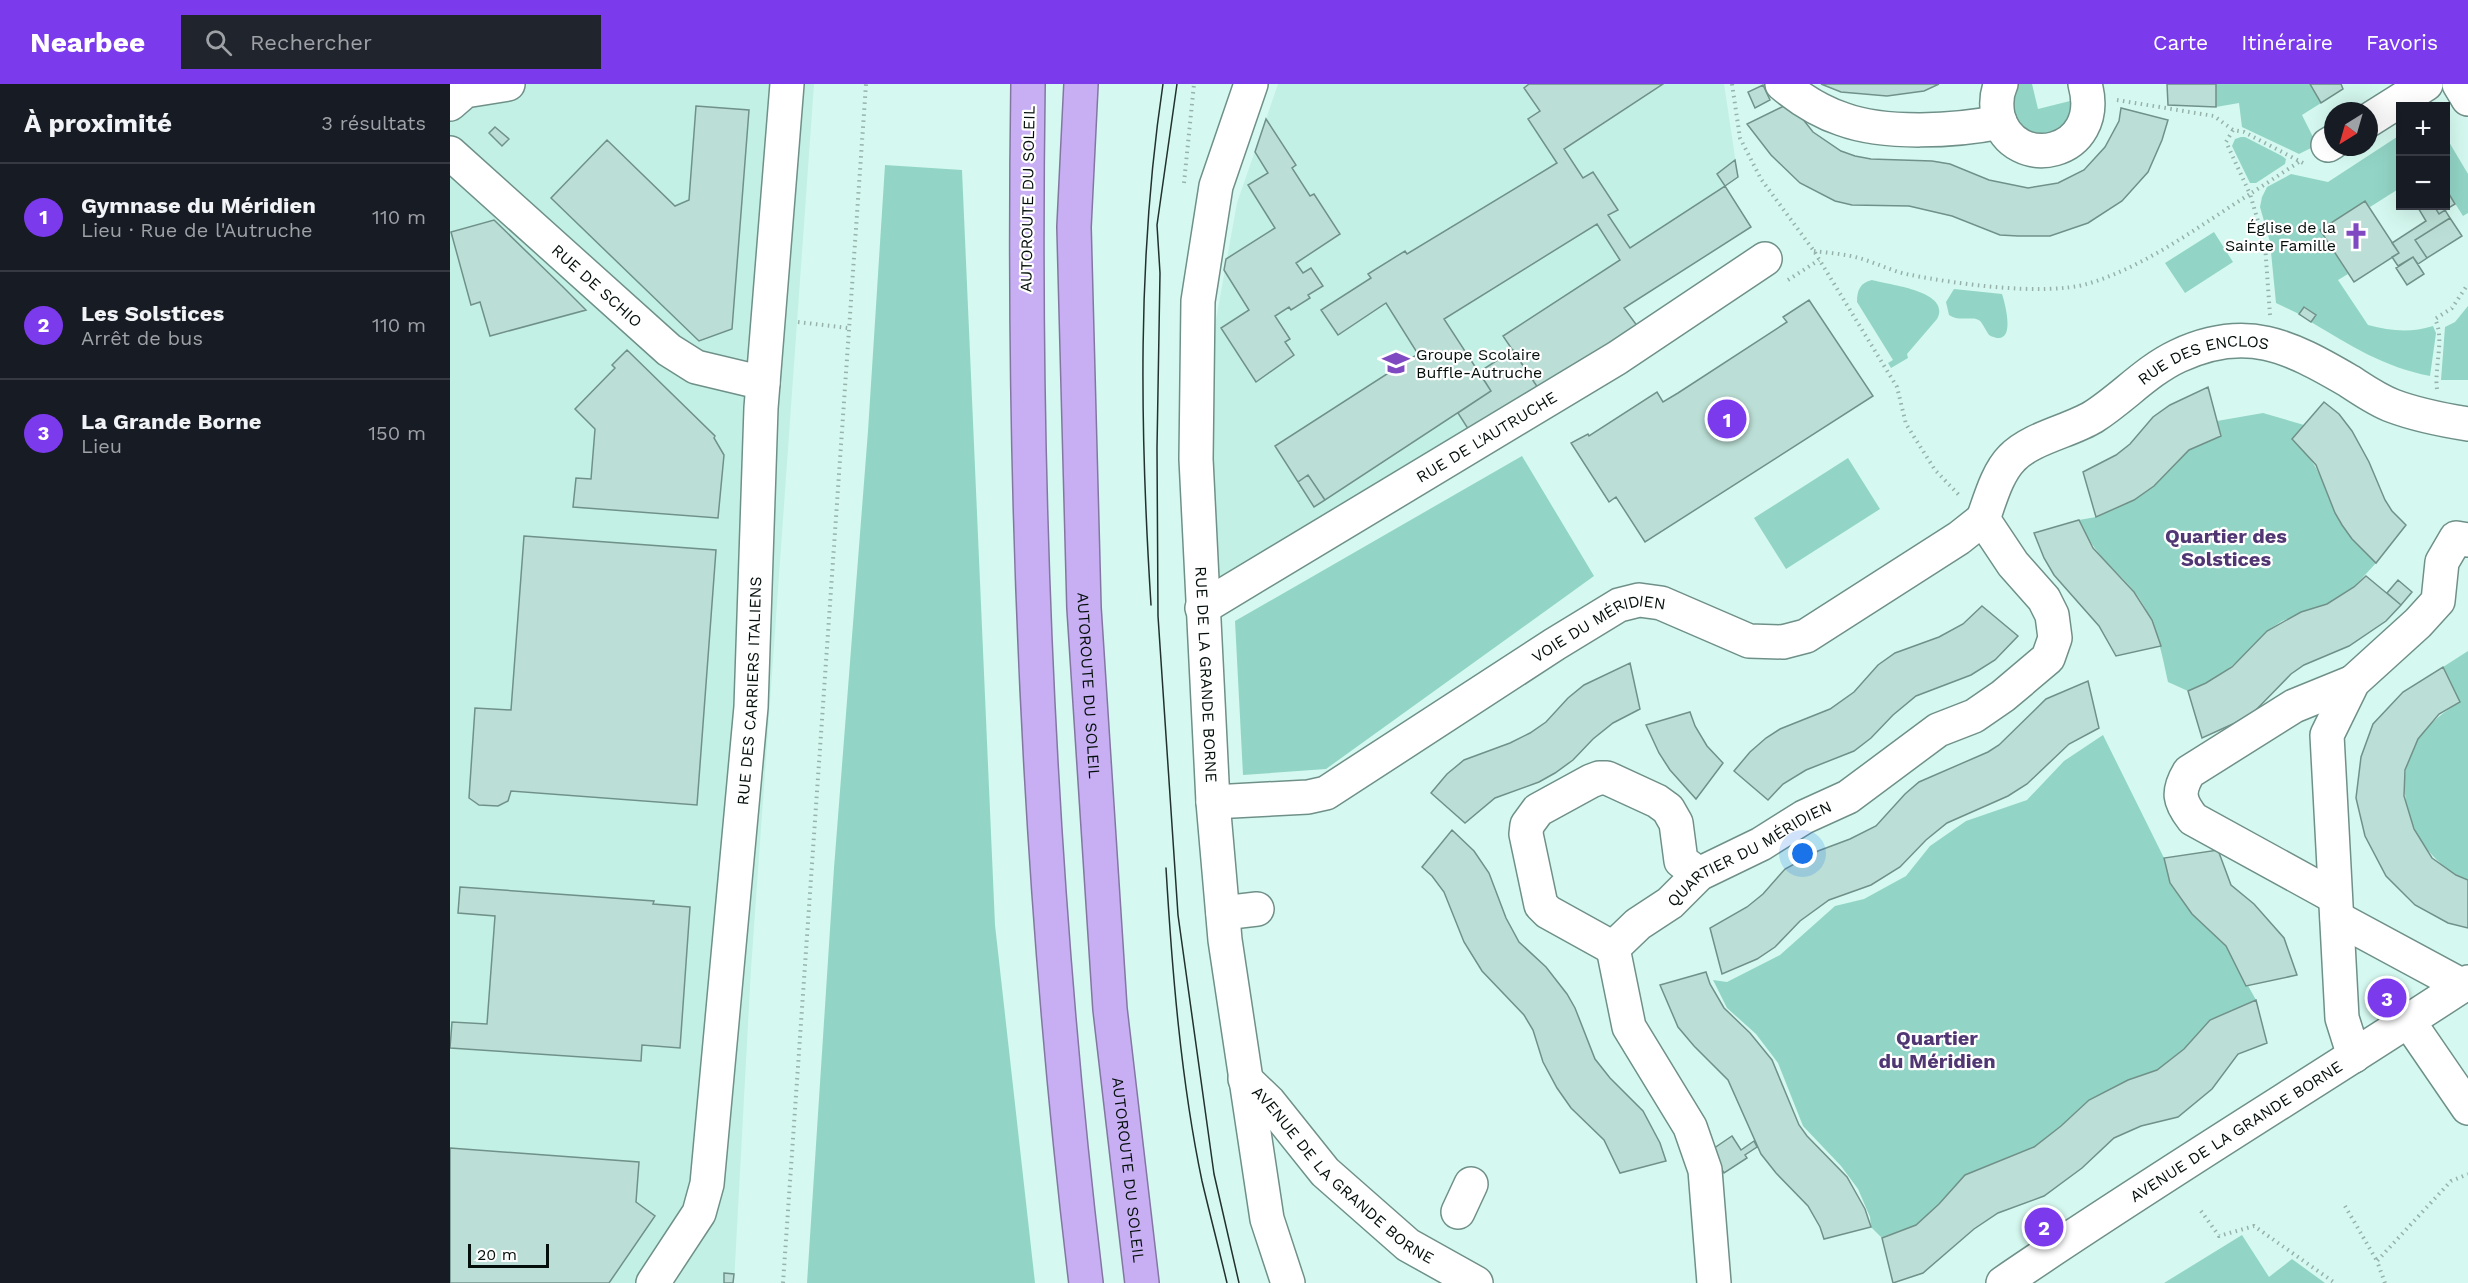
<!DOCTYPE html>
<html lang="fr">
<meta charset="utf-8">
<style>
:root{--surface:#171b24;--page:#20242c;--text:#f1f3f6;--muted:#9ea1a6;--line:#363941;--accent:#7c3aed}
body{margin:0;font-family:"Work Sans",sans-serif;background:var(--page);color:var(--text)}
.controls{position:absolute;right:18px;top:18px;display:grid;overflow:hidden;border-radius:0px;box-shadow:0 6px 24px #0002}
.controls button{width:54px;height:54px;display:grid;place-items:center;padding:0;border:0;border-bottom:2px solid var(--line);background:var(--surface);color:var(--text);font:30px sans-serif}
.compass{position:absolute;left:1874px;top:18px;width:54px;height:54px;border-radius:50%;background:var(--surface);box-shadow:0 6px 24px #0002;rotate:217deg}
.scale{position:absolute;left:18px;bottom:15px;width:81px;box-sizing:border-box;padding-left:6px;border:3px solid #040f0c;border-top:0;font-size:16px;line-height:21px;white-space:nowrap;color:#040f0c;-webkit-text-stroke:4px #fff;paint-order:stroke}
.you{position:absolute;left:1353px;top:770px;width:21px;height:21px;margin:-15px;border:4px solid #fff;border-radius:50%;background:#1a73e8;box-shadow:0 0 0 9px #1a73e833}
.badge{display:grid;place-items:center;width:39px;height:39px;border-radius:50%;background:var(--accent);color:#fff;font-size:20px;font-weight:700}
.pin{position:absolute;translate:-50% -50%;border:3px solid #fff;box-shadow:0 2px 6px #0006}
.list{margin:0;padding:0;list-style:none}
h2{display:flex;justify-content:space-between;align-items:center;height:78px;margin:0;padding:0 24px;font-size:26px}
h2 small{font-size:20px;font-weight:400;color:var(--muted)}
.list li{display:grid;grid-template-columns:39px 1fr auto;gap:18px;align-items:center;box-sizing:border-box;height:108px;padding:0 24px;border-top:2px solid var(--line)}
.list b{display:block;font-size:22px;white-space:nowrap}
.list p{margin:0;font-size:20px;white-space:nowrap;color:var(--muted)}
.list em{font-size:20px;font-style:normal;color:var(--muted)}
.icon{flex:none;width:33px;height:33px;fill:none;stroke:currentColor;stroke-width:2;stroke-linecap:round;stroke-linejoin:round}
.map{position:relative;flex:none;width:2018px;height:1199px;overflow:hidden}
header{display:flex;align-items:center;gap:36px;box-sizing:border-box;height:84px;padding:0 30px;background:var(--accent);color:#fff}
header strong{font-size:28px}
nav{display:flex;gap:33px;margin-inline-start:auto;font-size:21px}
.search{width:420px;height:54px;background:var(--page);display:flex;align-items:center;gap:15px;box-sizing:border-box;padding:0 21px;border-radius:0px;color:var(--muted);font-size:22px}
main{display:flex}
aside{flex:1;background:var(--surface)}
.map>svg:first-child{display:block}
.built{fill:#c2f0e4}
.green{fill:#92d5c6}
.building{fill:#bbdfd6;stroke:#709189;stroke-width:1.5}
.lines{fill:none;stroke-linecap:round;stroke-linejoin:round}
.minor-casing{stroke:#6f9088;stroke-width:36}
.highway-casing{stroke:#8377a2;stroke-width:36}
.path{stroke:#96b2ab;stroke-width:4;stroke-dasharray:1.5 4.5;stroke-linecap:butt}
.minor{stroke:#fff;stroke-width:33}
.highway{stroke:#c8aff3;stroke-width:33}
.tram{stroke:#22312d;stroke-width:1.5}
.labels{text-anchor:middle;stroke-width:4.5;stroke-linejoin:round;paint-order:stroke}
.street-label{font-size:16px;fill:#040f0c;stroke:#fff}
.poi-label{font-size:16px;fill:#040f0c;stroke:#fff;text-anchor:end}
.quarter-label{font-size:20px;font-weight:bold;fill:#503773;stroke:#fff}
</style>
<header>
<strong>Nearbee</strong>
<div class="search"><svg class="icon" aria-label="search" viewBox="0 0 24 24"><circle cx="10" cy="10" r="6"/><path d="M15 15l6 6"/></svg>Rechercher</div>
<nav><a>Carte</a><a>Itinéraire</a><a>Favoris</a></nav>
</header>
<main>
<aside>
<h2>À proximité<small>3 résultats</small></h2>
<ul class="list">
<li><span class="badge">1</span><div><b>Gymnase du Méridien</b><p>Lieu · Rue de l'Autruche</p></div><em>110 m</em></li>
<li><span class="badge">2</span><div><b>Les Solstices</b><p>Arrêt de bus</p></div><em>110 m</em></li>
<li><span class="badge">3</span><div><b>La Grande Borne</b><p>Lieu</p></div><em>150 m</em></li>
</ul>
</aside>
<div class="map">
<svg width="2018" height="1199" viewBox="0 0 2018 1199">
<rect width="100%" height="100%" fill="#d5f9f0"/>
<path class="built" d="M0 0H364L301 885 284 1199H0Z
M828 0H1274L1288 93 1275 102 1301 143 1175 224 1188 243 757 507 763 252 787 119Z"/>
<path class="green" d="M1568 0H1582L1588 25 1624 16C1622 22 1622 29 1619 34 1605 69 1541 41 1568 0Z
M1766 0H1860L1871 19 1852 31 1863 53 1861 64 1849 70 1792 43 1789 19 1766 23Z
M1950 51V104L1920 123 1915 117 1870 146 1898 190 1888 196 1918 241C1941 247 1960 249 1983 242L1986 249 1980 292C1934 283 1901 262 1861 238L1866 231 1855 223 1849 230 1826 219 1820 158 1810 123 1812 113 1817 103 1841 90 1878 98Z
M1791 53H1795L1832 72 1836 75 1835 80 1806 99H1800L1782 62 1785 55Z
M1996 53 2018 90V129L2013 132 1996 105Z
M435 81 512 86 545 841 585 1199H357L384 784 418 347Z
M1764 148 1783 178 1735 209 1715 179Z
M1422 196C1439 201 1502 207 1487 235L1457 270 1458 274 1441 284 1438 279 1443 276 1407 218C1407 206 1410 199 1422 196Z
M1504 205 1552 210C1556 222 1567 266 1539 251 1536 247 1534 242 1531 238 1525 230 1510 239 1499 231L1496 218Z
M2018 222V296H1991L1995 243 2005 238Z
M1813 329 1854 341 1842 356C1872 382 1869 395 1885 428 1895 448 1910 464 1926 479L1904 503 1877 520 1832 537 1817 547 1791 574 1770 592 1738 607 1718 598C1711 565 1705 533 1683 506 1661 480 1643 470 1629 436L1646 433 1684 416 1704 402 1739 366 1771 352 1767 337Z
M1072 372 1144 492 876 685 793 691 785 537Z
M1398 374 1430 425 1336 485 1304 434Z
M2018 567V796C1965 776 1935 703 1969 654 1980 638 1994 628 2010 618L1993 583Z
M1653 651 1714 774 1720 800 1742 830 1776 862 1806 916 1760 936 1734 965 1707 986 1678 996 1639 1016 1611 1042 1584 1063 1515 1091 1489 1120 1466 1141 1432 1154 1421 1143 1420 1133 1408 1105 1391 1082 1353 1042 1328 979 1306 950 1277 924 1263 896 1277 898 1330 871 1385 822 1414 815 1456 792 1480 762 1516 737 1577 716 1614 677Z
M1792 1151 1819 1193 1842 1175 1875 1199H1714Z"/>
<path class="building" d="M1079 0H1213L1114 65 1133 94 1143 88 1168 126 1158 131 1180 164 1275 102 1301 143 1174 224 1188 243 1090 307 1053 252 1170 176 1147 140 994 235 1041 307 875 416 858 391 848 398 825 362 968 270 936 219 888 251 871 226 921 194 918 190 955 167 957 170 1107 79 1078 35 1090 27 1074 4Z
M1371 0H1489L1474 7 1437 12 1391 8Z
M1717 0H1766V23L1718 21Z
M1860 0H1891L1893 5 1871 19Z
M1313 1 1320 16 1305 24 1298 8Z
M1340 19 1363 48 1391 67 1405 72 1421 75 1482 77 1500 80 1539 96 1578 104 1608 99 1634 86 1655 63 1669 37 1671 24 1718 36 1712 56 1698 88 1672 117 1638 139 1600 152H1568L1550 151 1502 132 1459 122 1402 121 1385 117 1350 99 1321 71 1297 40Z
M246 22 299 26 282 245 249 257 101 114 157 56 225 122 239 116Z
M816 35 846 81 842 84 860 112 864 110 890 150 846 179 853 189 861 184 873 202 858 211 860 214 841 226 839 223 825 232 840 255 835 258 844 271 806 298 771 244 799 226 774 186 776 175 825 144 798 101 818 89 805 68Z
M45 43 59 55 52 62 39 49Z
M1285 76 1288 93 1275 102 1267 90Z
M1996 105 2005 120 1989 130 1984 122H1996Z
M1915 117 1949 169 1904 198 1870 146Z
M1967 122H1984L1989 130 1995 126 2000 134 1965 156 1977 174 1968 180 1963 173 1948 182 1942 173 1949 169 1942 159 1976 137Z
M2000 134 2012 152 1977 174 1965 156Z
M44 136 112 202 136 226 40 252 30 218 21 221 1 148Z
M1963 173 1974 190 1957 201 1946 184Z
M1359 216 1423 312 1195 458 1166 413 1159 418 1121 359 1138 350 1139 352 1207 308 1213 318 1228 309 1337 238 1333 233Z
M1854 223 1866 231 1861 238 1849 230Z
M177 266 265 352 264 354 274 371 268 434 123 423 126 394 141 395 145 345 125 325 165 284 162 281Z
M1063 266 1090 307 1022 351 1008 329 1041 307 1029 288Z
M1758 303 1771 352 1739 366 1704 402 1684 416 1646 433 1633 388 1666 371 1680 360 1703 333 1720 321Z
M1874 318 1889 330 1902 347 1919 378 1935 416 1942 427 1956 441 1926 479 1902 455 1892 441 1885 429 1866 381 1842 355Z
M858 391 875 416 864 423 848 398Z
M1629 436 1643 464 1684 508 1702 536 1711 562 1666 572 1649 542 1604 491 1594 474 1584 449Z
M74 452 266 466 247 721 61 707 58 717 48 722 29 721 19 714 25 624 61 626Z
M1916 492 1951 521 1936 537 1899 562 1854 581 1841 590 1804 628 1785 639 1752 654 1738 607 1756 599 1782 583 1817 547 1851 528 1877 520 1904 503Z
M1948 496 1962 508 1951 521 1937 509Z
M1532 522 1568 552 1545 576 1521 591 1466 612 1443 631 1421 654 1404 667 1356 686 1333 700 1318 716 1284 687 1300 668 1316 654 1330 645 1380 625 1404 608 1428 581 1445 569 1489 553 1513 540Z
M1180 579 1190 625 1163 639 1143 655 1123 676 1105 689 1089 698 1045 714 1015 739 981 709 997 690 1014 676 1060 659 1080 649 1096 638 1118 614 1134 601Z
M1993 583 2010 618 1989 630 1968 655 1955 686 1954 712 1964 745 1982 774 2006 791 2018 796V844L1998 839 1965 821 1936 792 1915 752 1906 714 1911 673 1923 640 1953 608Z
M1638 597 1649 644 1619 660 1577 700 1558 712 1497 739 1476 756 1450 783 1421 801 1379 816 1350 837 1325 863 1307 875 1272 890 1260 844 1297 823 1313 810 1335 785 1368 767 1400 755 1426 742 1455 710 1469 698 1538 668 1549 661 1596 615Z
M1240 628 1245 642 1257 662 1273 679 1246 715 1220 686 1209 669 1196 641Z
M1002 746 1024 767 1039 789 1056 834 1069 858 1096 883 1117 910 1125 924 1145 975 1160 994 1193 1027 1210 1059 1216 1077 1170 1089 1154 1056 1121 1024 1107 1004 1093 978 1083 946 1074 931 1032 887 1014 858 994 808 982 792 972 783Z
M1768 766 1781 801 1804 820 1834 854 1847 891 1796 902 1776 862 1742 830 1720 799 1714 774Z
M10 803 204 817 203 820 240 823 230 964 192 961 191 977 0 964 2 938 37 940 45 832 8 829Z
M1256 888 1260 900 1274 924 1300 949 1322 976 1349 1041 1357 1052 1397 1093 1415 1125 1421 1143 1374 1155 1370 1143 1358 1122 1326 1089 1311 1070 1278 996 1244 962 1228 943 1210 901Z
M1806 916 1817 959 1788 970 1762 1005 1728 1033 1691 1042 1664 1054 1632 1084 1594 1112 1548 1129 1524 1145 1473 1189 1443 1199 1432 1154 1466 1141 1489 1120 1515 1091 1584 1063 1611 1042 1639 1016 1678 996 1707 986 1734 965 1760 936Z
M1282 1052 1291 1066 1304 1057 1307 1063 1295 1071 1297 1074 1274 1089 1260 1067Z
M0 1064 189 1078 186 1118 205 1132 159 1199H0Z
M274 1189 284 1190 283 1199H274Z"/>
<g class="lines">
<defs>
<g id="minor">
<path id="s1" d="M801 0 766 102 748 217 746 375 763 718 775 856 817 1135 838 1199"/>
<path d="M1332 0C1350 15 1371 28 1392 35 1435 51 1506 47 1550 38"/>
<path d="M1551 0C1546 10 1546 21 1548 32 1563 90 1655 72 1635 0"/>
<path d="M2009 0 2018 15"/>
<path d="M0 20 15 7 58 0"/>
<path d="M1919 36 1976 0"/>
<path d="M1878 61 1883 58"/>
<path id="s2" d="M0 69 219 266 246 283 313 299"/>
<path id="s3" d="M1533 435C1540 416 1547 389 1562 374 1581 354 1620 347 1643 333 1673 314 1696 287 1728 272 1796 240 1839 262 1899 297 1913 306 1927 316 1943 322 1967 331 1993 336 2018 340"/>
<path id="s4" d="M752 524 1167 274 1315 175"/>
<path id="s5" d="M763 718 858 713 876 709 1105 560 1169 521 1189 516 1211 519 1299 557 1333 558 1356 552 1509 454 1533 435"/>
<path d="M1885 813 1743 735C1729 717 1727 708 1739 688L1844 622 1903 598"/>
<path d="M773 829 807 825"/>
<path d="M1887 834 2013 902"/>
<path d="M1163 864 1098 828 1091 821 1076 750 1077 741 1088 726 1141 697 1149 694H1157L1207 717 1218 725 1226 739 1231 777 1249 790"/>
<path d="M1959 938 2018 1024"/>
<path d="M1904 972 1892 934 1877 651 1903 598 1968 539 1988 517 1992 478 2006 454 2018 456"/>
<path id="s6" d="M795 995 819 1018 875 1088 958 1161 1026 1199"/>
<path d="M1008 1128 1021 1100"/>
<path id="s7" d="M203 1199 249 1129 257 1100 301 623 311 324 337 0"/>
<path id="s8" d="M1264 1199 1255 1086 1240 1043 1179 943 1163 864 1188 840 1220 819 1249 790 1311 760 1354 733 1398 713 1488 646 1524 632 1553 612 1598 574 1605 554 1602 531 1594 515 1563 480 1533 435"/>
<path id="s9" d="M1553 1199C1705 1095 1864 999 2018 898"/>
</g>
<g id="highway">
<path d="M578 0C572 402 588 800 636 1199"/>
<path id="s10" d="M631 0 624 143 634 524 660 925 692 1199"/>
</g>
</defs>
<use href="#minor" class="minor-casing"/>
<use href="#highway" class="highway-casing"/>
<path class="path" d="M1282 0 1290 54 1311 95 1364 167 1447 303 1456 340 1485 386 1509 411
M1667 16 1764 32 1783 46
M734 99 744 0
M1364 167C1379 169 1395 170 1409 174 1427 179 1443 188 1461 191 1507 200 1593 212 1637 200 1697 182 1749 142 1800 110L1776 58 1783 46 1794 48 1853 79
M1338 196 1369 176
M1820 231 1815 161 1800 110 1849 78
M348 238 398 244
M1987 305C1984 283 1995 255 1985 235L2002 224 2018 200
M1895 1122 1927 1177
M1751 1127 1769 1152 1804 1142 1885 1199
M333 1199 416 0
M1935 1199 1927 1177 2001 1097 2018 1090"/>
<use href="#minor" class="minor"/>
<use href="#highway" class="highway"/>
<path class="tram" d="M727 0 707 141 710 189 707 364 708 532 728 831 764 1090 789 1199
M701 521C690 347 687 173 713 0
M716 784C722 886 731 997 752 1097 760 1131 769 1165 777 1199"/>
</g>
<defs>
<symbol id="church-bare" viewBox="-9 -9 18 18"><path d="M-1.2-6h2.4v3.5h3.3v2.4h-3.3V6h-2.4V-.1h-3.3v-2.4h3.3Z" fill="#7f49c1" stroke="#fff" stroke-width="2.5" paint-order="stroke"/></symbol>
<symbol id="school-bare" viewBox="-9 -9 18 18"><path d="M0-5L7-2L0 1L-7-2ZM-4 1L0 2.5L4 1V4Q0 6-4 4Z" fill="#7f49c1" stroke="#fff" stroke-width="2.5" paint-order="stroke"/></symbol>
</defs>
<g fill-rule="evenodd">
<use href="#church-bare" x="1887" y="133" width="38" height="38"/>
<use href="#school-bare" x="927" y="260" width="38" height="38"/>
</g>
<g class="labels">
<g class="street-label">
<text transform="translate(577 115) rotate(-89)" y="6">AUTOROUTE DU SOLEIL</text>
<text dy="6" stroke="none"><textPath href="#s2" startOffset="198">RUE DE SCHIO</textPath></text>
<text dy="6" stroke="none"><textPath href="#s3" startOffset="288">RUE DES ENCLOS</textPath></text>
<text dy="6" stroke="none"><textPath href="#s4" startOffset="332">RUE DE L'AUTRUCHE</textPath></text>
<text dy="6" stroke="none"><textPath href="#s5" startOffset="435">VOIE DU MÉRIDIEN</textPath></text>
<text dy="6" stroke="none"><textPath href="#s1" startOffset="598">RUE DE LA GRANDE BORNE</textPath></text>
<text dy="6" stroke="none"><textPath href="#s10" startOffset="602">AUTOROUTE DU SOLEIL</textPath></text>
<text dy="6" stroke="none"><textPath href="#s7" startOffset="609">RUE DES CARRIERS ITALIENS</textPath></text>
<text dy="6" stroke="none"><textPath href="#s8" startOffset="524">QUARTIER DU MÉRIDIEN</textPath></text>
<text dy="6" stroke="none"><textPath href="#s9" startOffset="278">AVENUE DE LA GRANDE BORNE</textPath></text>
<text dy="6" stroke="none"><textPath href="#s10" startOffset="1088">AUTOROUTE DU SOLEIL</textPath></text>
<text dy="6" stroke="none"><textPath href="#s6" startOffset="138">AVENUE DE LA GRANDE BORNE</textPath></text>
</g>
<g class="poi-label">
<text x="1886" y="149">Église de la<tspan x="1886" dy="18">Sainte Famille</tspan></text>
<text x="966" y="276" text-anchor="start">Groupe Scolaire<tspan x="966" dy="18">Buffle-Autruche</tspan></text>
</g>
<g class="quarter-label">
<text x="1776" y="459">Quartier des<tspan x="1776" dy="23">Solstices</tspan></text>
<text x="1487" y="961">Quartier<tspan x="1487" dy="23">du Méridien</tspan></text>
</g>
</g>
</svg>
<div class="controls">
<button>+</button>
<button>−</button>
</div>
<svg class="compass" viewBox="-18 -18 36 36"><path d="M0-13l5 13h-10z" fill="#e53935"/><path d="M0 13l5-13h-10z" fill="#9ea1a6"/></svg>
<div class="scale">20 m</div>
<div class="you"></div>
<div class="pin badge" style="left:1277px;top:335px">1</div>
<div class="pin badge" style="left:1594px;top:1143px">2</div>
<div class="pin badge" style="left:1937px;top:914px">3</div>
</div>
</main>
